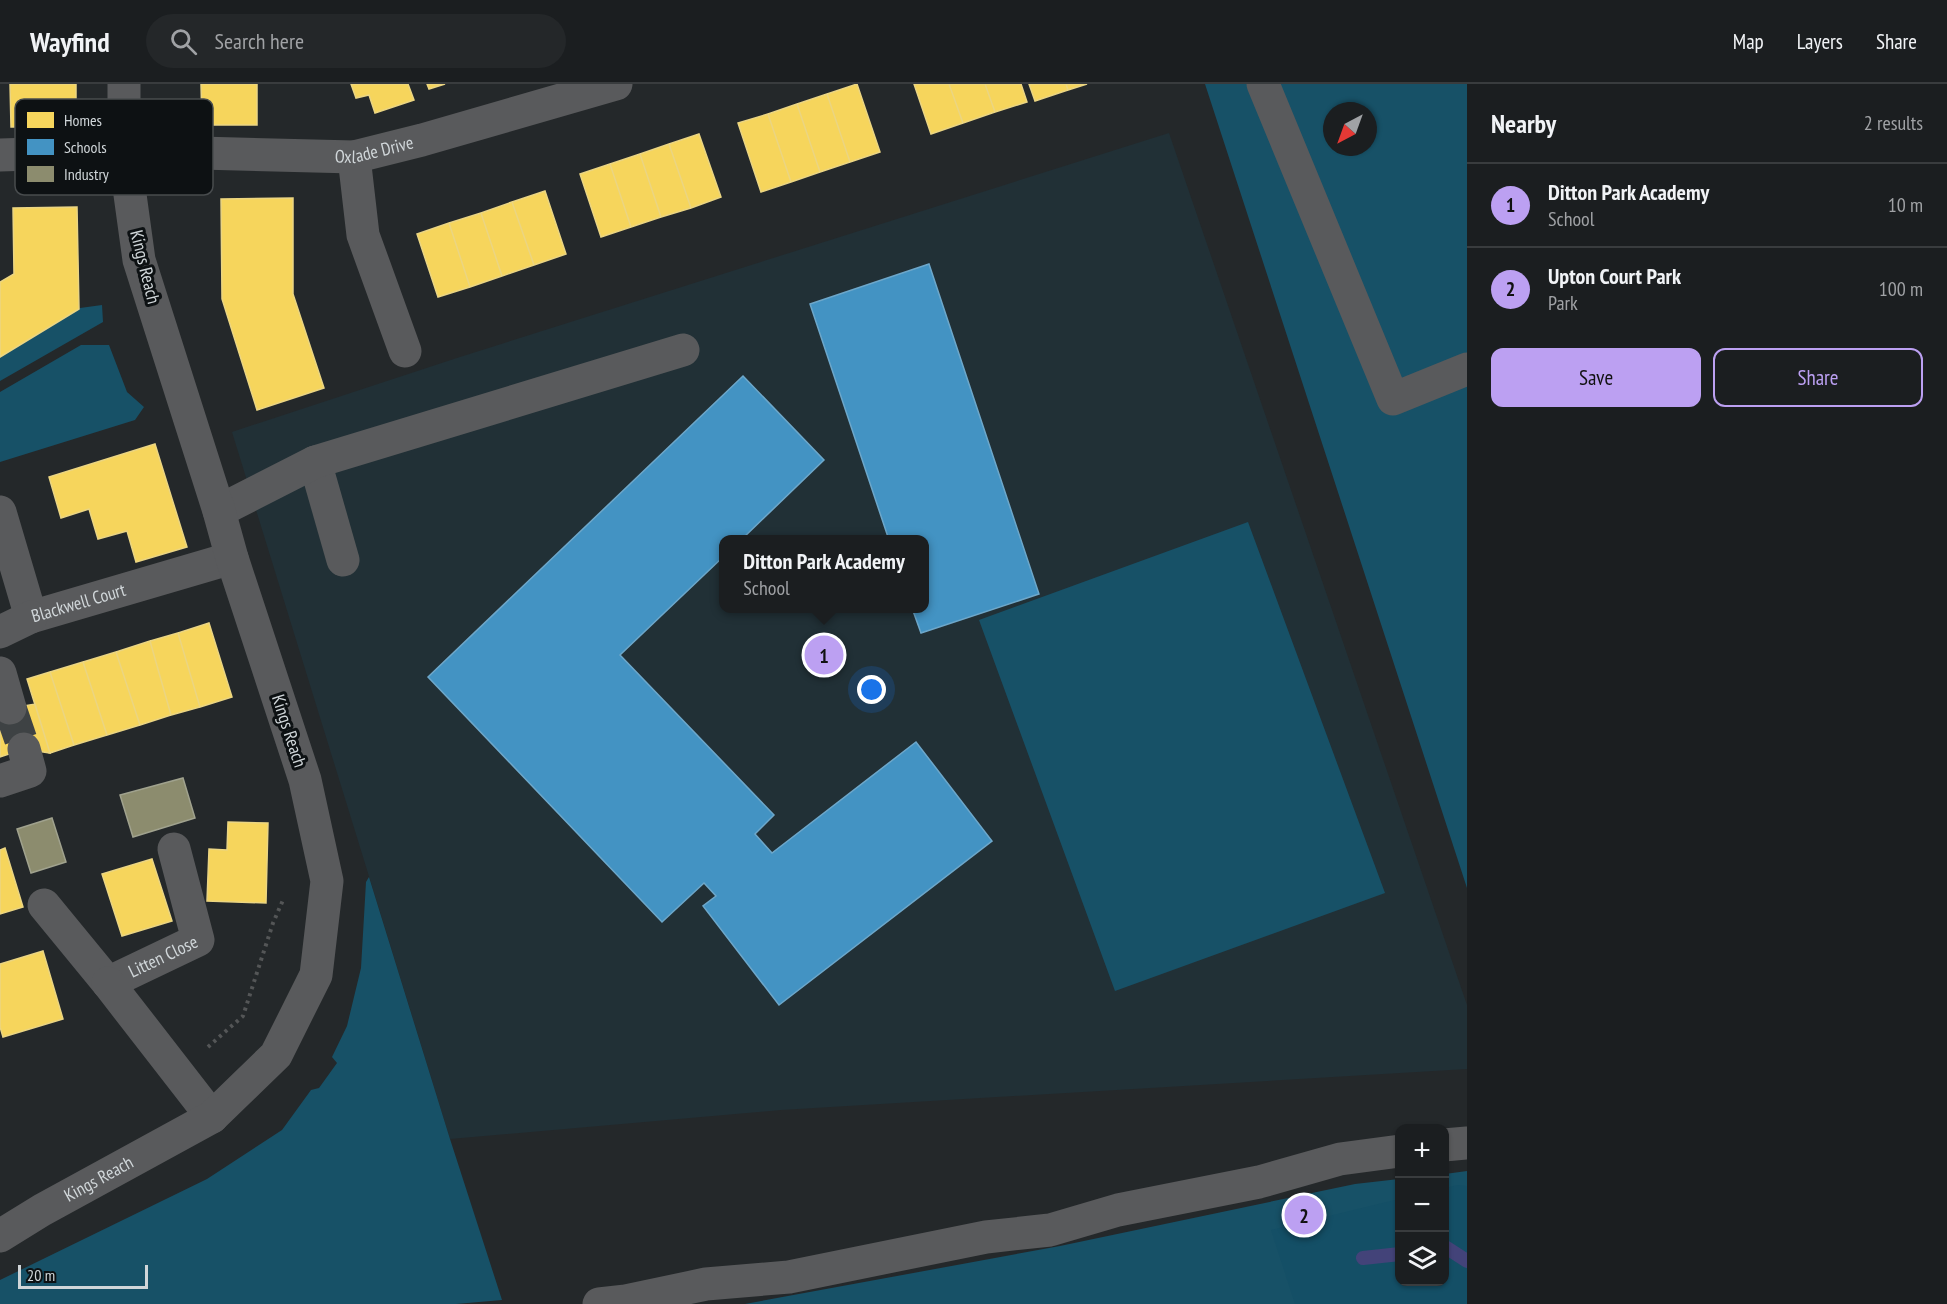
<!DOCTYPE html>
<meta charset="utf-8">
<style>
:root{--surface:#1b1e20;--page:#242729;--text:#f1f3f6;--muted:#a0a2a5;--line:#393c3e;--accent:#bca0f2}
body{margin:0;font-family:"PT Sans Narrow",sans-serif;background:var(--page);color:var(--text)}
.controls{position:absolute;right:18px;bottom:18px;display:grid;overflow:hidden;border-radius:12px;box-shadow:0 2px 4px #0004}
.controls button{width:54px;height:54px;display:grid;place-items:center;padding:0;border:0;border-bottom:2px solid var(--line);background:var(--surface);color:var(--text);font:30px sans-serif}
.compass{position:absolute;left:1323px;top:18px;width:54px;height:54px;border-radius:50%;background:var(--surface);box-shadow:0 2px 4px #0004;rotate:221deg}
.scale{position:absolute;left:18px;bottom:15px;width:130px;box-sizing:border-box;padding-left:6px;border:3px solid #d0d6d9;border-top:0;font-size:16px;line-height:21px;white-space:nowrap;color:#d0d6d9;-webkit-text-stroke:4px #0d1113;paint-order:stroke}
.you{position:absolute;left:872px;top:606px;width:21px;height:21px;margin:-15px;border:4px solid #fff;border-radius:50%;background:#1a73e8;box-shadow:0 0 0 9px #1a73e833}
.badge{display:grid;place-items:center;width:39px;height:39px;border-radius:50%;background:var(--accent);color:#111;font-size:20px;font-weight:700}
.pin{position:absolute;translate:-50% -50%;border:3px solid #fff;box-shadow:0 2px 6px #0006}
.popup{position:absolute;left:719px;top:451px;width:210px;height:78px;box-sizing:border-box;display:grid;place-content:center;border-radius:12px;background:var(--surface);filter:drop-shadow(0 2px 4px #0005);font-size:20px;white-space:nowrap;color:var(--muted)}
.popup b{font-size:22px;color:var(--text)}
.popup::after{content:'';position:absolute;left:50%;top:100%;margin-left:-12px;border:12px solid transparent;border-top-color:var(--surface)}
.list{margin:0;padding:0;list-style:none}
h2{display:flex;justify-content:space-between;align-items:center;height:78px;margin:0;padding:0 24px;font-size:26px}
h2 small{font-size:20px;font-weight:400;color:var(--muted)}
.list li{display:grid;grid-template-columns:39px 1fr auto;gap:18px;align-items:center;box-sizing:border-box;height:84px;padding:0 24px;border-top:2px solid var(--line)}
.list b{display:block;font-size:22px;white-space:nowrap}
.list p{margin:0;font-size:20px;white-space:nowrap;color:var(--muted)}
.list em{font-size:20px;font-style:normal;color:var(--muted)}
.actions{display:flex;gap:12px;padding:18px 24px}
.actions a{flex:1;padding:14px 0;border:2px solid var(--accent);border-radius:12px;text-align:center;font-size:21px;color:var(--accent)}
.actions .main{background:var(--accent);color:#111}
.icon{flex:none;width:33px;height:33px;fill:none;stroke:currentColor;stroke-width:2;stroke-linecap:round;stroke-linejoin:round}
.map{position:relative;flex:none;width:1467px;height:1220px;overflow:hidden}
header{display:flex;align-items:center;gap:36px;box-sizing:border-box;height:84px;padding:0 30px;background:var(--surface);border-bottom:2px solid var(--line)}
header strong{font-size:28px}
nav{display:flex;gap:33px;margin-inline-start:auto;font-size:21px}
.search{width:420px;height:54px;background:var(--page);display:flex;align-items:center;gap:15px;box-sizing:border-box;padding:0 21px;border-radius:33px;color:var(--muted);font-size:22px}
main{display:flex}
aside{flex:1;background:var(--surface)}
.map>svg:first-child{display:block}
.built{fill:#213036;fill-rule:evenodd}
.green{fill:#175167;fill-rule:evenodd}
.forest{fill:#144f66}
.homes{fill:#f6d55c;stroke:#ebd582;stroke-width:1.5}
.schools{fill:#4393c3;stroke:#6da7ca;stroke-width:1.5}
.industry{fill:#8c8c6e;stroke:#a0a28e;stroke-width:1.5}
.lines{fill:none;stroke-linecap:round;stroke-linejoin:round}
.stream{stroke:#434379;stroke-width:14}
.minor-tunnel{stroke:#3e4244;stroke-width:33;stroke-dasharray:33 16;stroke-linecap:butt}
.path{stroke:#545657;stroke-width:4;stroke-dasharray:3 4.5;stroke-linecap:butt}
.minor{stroke:#595a5c;stroke-width:33}
.labels{text-anchor:middle;stroke-width:6;stroke-linejoin:round;paint-order:stroke}
.street-label{font-size:18px;fill:#d0d6d9;stroke:#0d1113}
.key{fill:#0d1113;stroke:#484c4e;stroke-width:1.5}
.key-label{font-size:16px;fill:#d0d6d9}
</style>
<header>
<strong>Wayfind</strong>
<div class="search"><svg class="icon" aria-label="search" viewBox="0 0 24 24"><circle cx="10" cy="10" r="6"/><path d="M15 15l6 6"/></svg>Search here</div>
<nav><a>Map</a><a>Layers</a><a>Share</a></nav>
</header>
<main>
<div class="map">
<svg width="1467" height="1220" viewBox="0 0 1467 1220">
<rect width="100%" height="100%" fill="#24282a"/>
<path class="built" d="M1169 49 1467 921V985L781 1026 450 1055 232 348 460 273ZM724 456H924V524H724Z"/>
<path class="green" d="M1205 0H1467V804ZM1332 27H1368V63H1332Z
M102 221 103 238 0 297V267L80 224Z
M81 261H109L127 308 144 323 135 336 0 378V308Z
M1248 438 1385 809 1115 907 979 536Z
M369 793 450 1055 502 1216 456 1220H0V1196L207 1095 282 1046 311 1006 319 1004 337 979 332 973 347 942 361 884 366 798Z
M1467 1087V1220H745L1060 1162 1355 1100 1399 1095 1400 1198H1444L1445 1090Z"/>
<path class="forest" d="M1458 1101 1467 1102V1220H1295L1271 1146 1399 1115 1400 1198H1444L1445 1104Z"/>
<path class="homes" d="M10 0H76V43H11Z
M201 0H257V41H202Z
M351 0H408L414 16 375 29 369 11 356 14Z
M427 0H445L429 5Z
M857 0 880 68 850 78 827 10Z
M914 0H949L963 39 931 50Z
M949 0H985L995 28 963 39Z
M985 0H1021L1027 18 995 28Z
M1029 0H1066L1068 6 1035 17Z
M1066 0H1087L1068 6Z
M827 10 850 78 820 88 797 20Z
M797 20 820 88 791 98 768 30Z
M768 30 791 98 761 108 738 39Z
M699 50 721 113 691 124 669 60Z
M669 60 691 124 661 133 640 70Z
M640 70 661 133 631 143 610 80Z
M610 80 631 143 601 153 580 90Z
M545 107 566 170 534 181 512 118Z
M293 114V210L324 304 257 326 222 215 221 115Z
M512 118 534 181 502 192 481 129Z
M77 123 79 225 0 273V198L14 190 13 124Z
M481 129 502 192 470 203 449 139Z
M449 139 470 203 438 213 417 150Z
M155 360 187 463 136 478 127 447 98 455 89 425 61 434 49 393Z
M209 539 232 613 200 623 178 549Z
M178 549 200 623 171 631 150 557Z
M150 557 171 631 140 641 116 568Z
M116 568 140 641 107 651 83 578Z
M83 578 107 651 74 661 50 588Z
M50 588 74 661 50 669 27 595Z
M35 620 50 669 24 665 0 673V626Z
M228 738 268 739 266 819 207 817 209 765 227 766Z
M5 764 23 823 0 830V766Z
M152 775 172 837 122 852 102 790Z
M43 867 63 935 3 953 0 943V880Z"/>
<path class="schools" d="M929 180 1039 510 921 549 912 524H924V456H889L810 220Z
M743 292 824 376 741 456H724V472L620 571 774 731 755 750 772 769 916 658 992 757 779 921 703 822 716 812 704 799 662 838 428 593Z"/>
<path class="industry" d="M183 694 195 734 133 753 120 711Z
M52 734 66 778 31 789 17 745Z"/>
<g class="lines">
<path class="stream" d="M1444 1164H1447L1467 1177
M1363 1174 1400 1170"/>
<path class="minor-tunnel" d="M10 624 24 665"/>
<path class="path" d="M208 963 243 932 273 839 283 816"/>
<g class="minor">
<path d="M1263 0 1393 315 1467 285"/>
<path id="s1" d="M0 71 124 67 354 73 422 56 616 0"/>
<path d="M354 73 363 151 405 267"/>
<path d="M315 378 343 476"/>
<path d="M219 427 315 378 683 266"/>
<path id="s2" d="M0 428 31 533 232 474"/>
<path d="M0 548 31 533"/>
<path d="M0 589 10 624"/>
<path d="M0 697 30 687 24 665"/>
<path id="s3" d="M44 821 108 899 198 856 174 765"/>
<path d="M108 899 212 1033"/>
<path d="M1444 1061 1467 1059"/>
<path id="s4" d="M0 1152 42 1126 212 1033 276 971 316 891 327 797 305 696 232 474 219 427 139 176 124 67V0"/>
<path d="M599 1220 626 1217 706 1200 789 1193 986 1153 1050 1146 1118 1126 1259 1098 1340 1075 1400 1067"/>
</g>
</g>
<g class="labels">
<g class="street-label">
<text dy="6" stroke="none"><textPath href="#s1" startOffset="375">Oxlade Drive</textPath></text>
<text transform="translate(145 183) rotate(76)" y="6">Kings Reach</text>
<text dy="6" stroke="none"><textPath href="#s2" startOffset="159">Blackwell Court</textPath></text>
<text transform="translate(289 647) rotate(72)" y="6">Kings Reach</text>
<text dy="6" stroke="none"><textPath href="#s3" startOffset="162">Litten Close</textPath></text>
<text dy="6" stroke="none"><textPath href="#s4" startOffset="114">Kings Reach</textPath></text>
</g>
</g>
<rect x="15" y="15" width="198" height="96" rx="9" class="key"/>
<rect x="27" y="28" width="27" height="16" fill="#f6d55c"/>
<rect x="27" y="55" width="27" height="16" fill="#4393c3"/>
<rect x="27" y="82" width="27" height="16" fill="#8c8c6e"/>
<g class="key-label">
<text x="64" y="42">Homes</text>
<text x="64" y="69">Schools</text>
<text x="64" y="96">Industry</text>
</g>
</svg>
<div class="controls">
<button>+</button>
<button>−</button>
<button><svg class="icon" aria-label="layers" viewBox="0 0 24 24"><path d="M12 4l9 5-9 5-9-5zM3 14l9 5 9-5"/></svg></button>
</div>
<svg class="compass" viewBox="-18 -18 36 36"><path d="M0-13l5 13h-10z" fill="#e53935"/><path d="M0 13l5-13h-10z" fill="#a0a2a5"/></svg>
<div class="scale">20 m</div>
<div class="you"></div>
<div class="pin badge" style="left:824px;top:571px">1</div>
<div class="popup"><b>Ditton Park Academy</b>School</div>
<div class="pin badge" style="left:1304px;top:1131px">2</div>
</div>
<aside>
<h2>Nearby<small>2 results</small></h2>
<ul class="list">
<li><span class="badge">1</span><div><b>Ditton Park Academy</b><p>School</p></div><em>10 m</em></li>
<li><span class="badge">2</span><div><b>Upton Court Park</b><p>Park</p></div><em>100 m</em></li>
</ul>
<div class="actions"><a class="main">Save</a><a>Share</a></div>
</aside>
</main>
